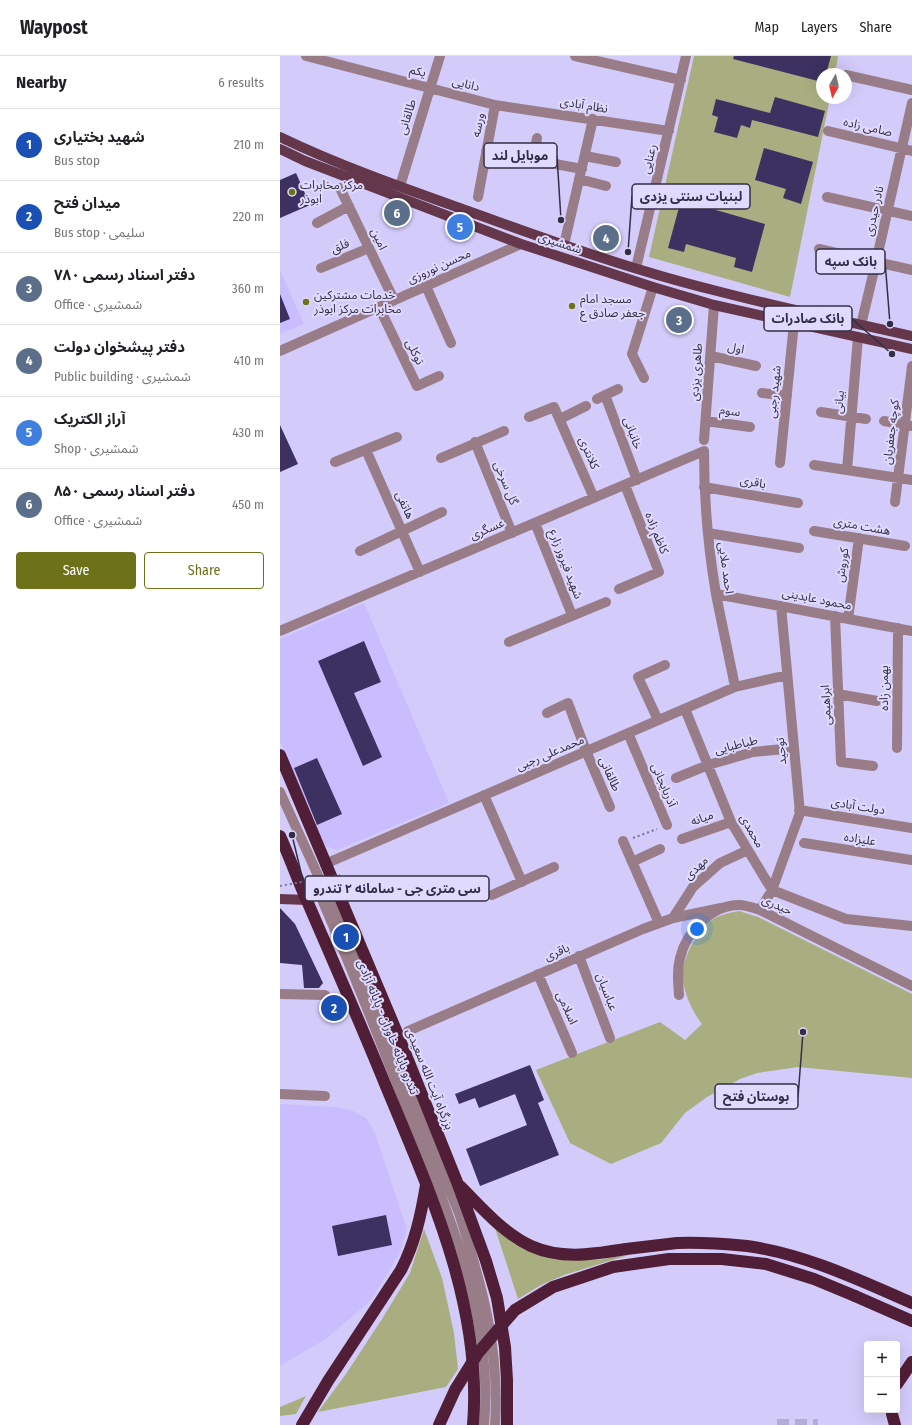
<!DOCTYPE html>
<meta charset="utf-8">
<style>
:root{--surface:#fff;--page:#f6f6f6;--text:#202124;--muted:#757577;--line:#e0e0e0;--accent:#6d7218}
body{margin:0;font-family:"Fira Sans Condensed","Noto Sans Arabic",sans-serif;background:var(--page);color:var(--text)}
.controls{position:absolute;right:12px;bottom:12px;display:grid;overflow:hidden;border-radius:4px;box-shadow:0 4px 16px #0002}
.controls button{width:36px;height:36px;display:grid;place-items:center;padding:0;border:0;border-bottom:1px solid var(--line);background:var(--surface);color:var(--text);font:20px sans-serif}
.compass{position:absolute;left:536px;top:12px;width:36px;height:36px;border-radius:50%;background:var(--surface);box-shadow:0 4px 16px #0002;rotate:188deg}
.you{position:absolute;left:417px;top:873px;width:14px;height:14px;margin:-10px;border:3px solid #fff;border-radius:50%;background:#1a73e8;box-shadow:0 0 0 6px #1a73e833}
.badge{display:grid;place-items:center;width:26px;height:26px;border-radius:50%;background:var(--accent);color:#fff;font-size:13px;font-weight:700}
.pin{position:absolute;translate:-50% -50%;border:2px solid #fff;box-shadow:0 1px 4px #0006}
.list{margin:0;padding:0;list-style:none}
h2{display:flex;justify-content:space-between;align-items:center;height:52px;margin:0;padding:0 16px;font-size:17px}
h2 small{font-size:13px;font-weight:400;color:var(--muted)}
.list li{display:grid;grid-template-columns:26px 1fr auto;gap:12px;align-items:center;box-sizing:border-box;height:72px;padding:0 16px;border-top:1px solid var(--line)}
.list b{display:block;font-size:15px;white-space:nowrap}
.list p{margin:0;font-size:13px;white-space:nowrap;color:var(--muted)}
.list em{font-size:13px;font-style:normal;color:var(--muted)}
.actions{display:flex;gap:8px;padding:12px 16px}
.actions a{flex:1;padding:9px 0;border:1px solid var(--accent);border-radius:4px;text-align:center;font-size:14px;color:var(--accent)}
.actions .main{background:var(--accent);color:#fff}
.map{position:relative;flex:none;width:632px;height:1369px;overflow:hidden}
header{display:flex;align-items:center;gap:24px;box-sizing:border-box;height:56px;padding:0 20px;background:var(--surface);border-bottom:1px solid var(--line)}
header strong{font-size:19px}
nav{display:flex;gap:22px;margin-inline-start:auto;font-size:14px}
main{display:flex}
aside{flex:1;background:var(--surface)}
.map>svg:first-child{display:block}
.built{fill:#c9bdff}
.green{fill:#a9ae81}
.building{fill:#3d3162}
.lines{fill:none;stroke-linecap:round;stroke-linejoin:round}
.highway-tunnel{stroke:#b3acd6;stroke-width:12;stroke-dasharray:12 6;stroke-linecap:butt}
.path{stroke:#7b7597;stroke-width:2;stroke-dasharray:2 3;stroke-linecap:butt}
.minor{stroke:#987d88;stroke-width:10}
.major{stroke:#64374b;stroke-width:10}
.highway{stroke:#501e36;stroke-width:12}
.path-bridge{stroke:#7b7597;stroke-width:2;stroke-dasharray:2 3;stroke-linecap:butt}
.highway-bridge{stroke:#501e36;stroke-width:12}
.poi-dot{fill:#6d7218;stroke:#e0dafe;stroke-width:1.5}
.labels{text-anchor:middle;stroke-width:4;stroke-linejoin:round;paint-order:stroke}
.street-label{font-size:12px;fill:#332e45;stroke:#e0dafe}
.poi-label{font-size:12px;fill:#332e45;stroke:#e0dafe;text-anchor:start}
.leader{fill:none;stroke:#332e45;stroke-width:1.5}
.callout-dot{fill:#332e45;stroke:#e0dafe;stroke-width:1.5}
.callout{fill:#e0dafe;stroke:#332e45;stroke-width:1.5}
.callout-label{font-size:13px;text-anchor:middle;font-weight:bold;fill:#332e45}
</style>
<header>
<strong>Waypost</strong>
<nav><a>Map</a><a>Layers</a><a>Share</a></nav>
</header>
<main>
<aside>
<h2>Nearby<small>6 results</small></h2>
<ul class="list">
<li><span class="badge" style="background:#1a4fb4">1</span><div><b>شهید بختیاری</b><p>Bus stop</p></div><em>210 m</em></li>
<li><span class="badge" style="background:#1a4fb4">2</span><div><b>میدان فتح</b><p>Bus stop · سلیمی</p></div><em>220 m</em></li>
<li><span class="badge" style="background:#5c6f8a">3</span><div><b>دفتر اسناد رسمی ۷۸۰</b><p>Office · شمشیری</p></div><em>360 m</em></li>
<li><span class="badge" style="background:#5c6f8a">4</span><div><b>دفتر پیشخوان دولت</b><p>Public building · شمشیری</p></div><em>410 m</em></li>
<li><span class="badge" style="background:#3f7fe0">5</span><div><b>آراز الکتریک</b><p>Shop · شمشیری</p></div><em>430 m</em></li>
<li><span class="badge" style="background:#5c6f8a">6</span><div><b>دفتر اسناد رسمی ۸۵۰</b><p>Office · شمشیری</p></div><em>450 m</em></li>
</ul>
<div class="actions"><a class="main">Save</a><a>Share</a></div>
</aside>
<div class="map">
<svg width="632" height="1369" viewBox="0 0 632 1369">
<rect width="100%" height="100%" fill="#d3cbfa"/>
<path class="built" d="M0 214 24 268 0 278Z
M84 547 169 747 57 794 45 790 0 685V583Z
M0 1048 54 1051 71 1054 86 1062 95 1077 127 1173 120 1197 91 1244 47 1282 0 1310Z"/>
<path class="green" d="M414 0H558L555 18H542V42H550L510 241 369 201Z
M459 855 478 861 632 938V1022L518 1011 477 1017 460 1023 427 1041 405 1057 381 1087 331 1108 290 1087 256 1014 380 966 405 984 422 968C412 956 400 929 403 913 405 902 409 892 416 882 419 876 424 869 430 865 438 859 449 857 459 855Z
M215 1172 285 1204H317L352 1198 284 1219 261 1229 238 1243Z
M144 1173 162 1222 174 1277 178 1313 166 1331 38 1356 66 1318 102 1263 130 1217Z
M26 1340 16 1358 0 1360V1351Z"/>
<path class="building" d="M454 0H551L546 18H542V26L453 3Z
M495 41 545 55 538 81 472 64 470 72 461 69 457 82 434 76 438 61 432 59 436 43 490 57Z
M484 92 533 106 521 148 503 142 506 133 475 124Z
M16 117 30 149 0 162V124Z
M401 144 485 168 472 216 454 211 456 202 406 188 404 196 388 192Z
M0 238 10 263 0 267Z
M0 369 18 408 0 416Z
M84 585 101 626 74 637 102 701 83 710 38 605Z
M37 702 62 758 37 769 14 712Z
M0 852 15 868 43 927 39 932H24L22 909 0 907Z
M250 1009 264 1044 258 1047 279 1099 200 1130 186 1093 247 1069 235 1038 199 1052 195 1042 179 1048 175 1038Z
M106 1159 112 1189 58 1200 52 1170Z"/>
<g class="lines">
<path class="highway-tunnel" d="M497 1369H538"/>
<path class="path" d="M353 782 377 773"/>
<path class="minor" d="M26 0 215 49 389 75
M295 0 401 24
M566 19 632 34
M548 75 632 95
M206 95 302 113
M305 100 336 106
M253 104 257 82
M299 123 326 130
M120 130 160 0
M60 132 114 244
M198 141 215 49
M547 141 632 160
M37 167 69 150
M284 189 313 63
M539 193 632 214
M41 212 89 192
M356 212 406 0
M146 230 171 287
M99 251 137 330 159 320
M581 269 596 206 632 47
M0 295 241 188
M431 300 476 310
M364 322 352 298 373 231
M482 337 507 340
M325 339 357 424
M317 343 338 333
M541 356 586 363
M249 361 274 351 314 442
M280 363 306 350
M426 365 470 371
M604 365 632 370
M424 384 434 249
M195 386 232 477
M86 394 140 516
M161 402 224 375
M55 406 117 381
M500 407 514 267
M534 409 632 424
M567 414 578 281
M424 431 518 447
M615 446 632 310
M255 467 292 559
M534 475 625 490
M428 477 519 492
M80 495 162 456
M339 533 379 516 345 429
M436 538 632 575
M555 560 561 706 593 710
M568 563 579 482
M0 575 424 395C424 443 428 491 436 538 442 569 449 600 455 631
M229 586 326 546
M558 638 597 645
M405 653 451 766 492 834 566 863 632 870
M267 657 288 647 306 695 330 751
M378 664 358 621 385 609
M348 677 387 769
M617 692 618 572
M396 722 428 709 473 696 514 692
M0 736 66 881 179 1157C202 1229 220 1293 215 1369
M204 739 242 826
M519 754 632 772
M402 783 451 766
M343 785 379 867
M524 787 632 804
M352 806 380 793
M45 808 455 631 507 619
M212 839 274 811
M43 846C73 915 100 985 128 1056 167 1155 214 1259 204 1369
M480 854 492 834 520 757 501 550
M393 862 413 831 440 807 468 794
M299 900 330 982
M258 918 292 997
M0 938 45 939
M399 939C398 926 397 914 400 902 406 876 431 849 459 849 466 849 474 852 480 854L632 930
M128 975 363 873 393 862 441 852
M0 1038 45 1040"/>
<path class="major" d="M0 81C56 108 115 129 174 150 260 181 347 213 437 235 502 252 567 266 632 280
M0 93 25 105 241 188 373 231 434 249 632 293
M0 843 27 844"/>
<path class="highway" d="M0 699 118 979 177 1126 206 1205 217 1242 225 1291 227 1324V1369
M0 780C10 802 18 825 28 847 53 905 79 964 103 1023 148 1132 203 1248 193 1369
M180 1130C202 1152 223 1177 251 1190 282 1204 314 1198 346 1193 363 1191 380 1189 397 1187 417 1186 446 1188 467 1190 525 1198 579 1224 632 1247
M575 1240 632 1265
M617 1328 632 1306
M612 1354V1358L615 1369
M22 1369 48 1325 121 1214C135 1187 141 1159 146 1129"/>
<path class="path-bridge" d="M0 830 60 819"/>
<path class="highway-bridge" d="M159 1369 175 1334 198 1297 235 1254 273 1231 333 1211 389 1203H442L486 1208 534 1223 575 1240"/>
</g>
<g class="poi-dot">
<circle cx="12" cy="136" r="4"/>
<circle cx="26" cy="246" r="4"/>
<circle cx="292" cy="250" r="4"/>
</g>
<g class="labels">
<g class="street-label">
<text transform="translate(138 15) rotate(14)" y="4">یکم</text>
<text transform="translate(186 28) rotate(14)" y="4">دانایی</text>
<text transform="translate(304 49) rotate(9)" y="4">نظام آبادی</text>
<text transform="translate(127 61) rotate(-73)" y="4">طالقانی</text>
<text transform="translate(198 69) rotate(-79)" y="4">ورسه</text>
<text transform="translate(588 71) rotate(13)" y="4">صامی زاده</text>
<text transform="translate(369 103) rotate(-76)" y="4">رعنایی</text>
<text transform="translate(594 155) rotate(-77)" y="4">نادر حیدری</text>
<text transform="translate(99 183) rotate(65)" y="4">امین</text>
<text transform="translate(280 187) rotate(18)" y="4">شمشیری</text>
<text transform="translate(60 190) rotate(-22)" y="4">فلق</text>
<text transform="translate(159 210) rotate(-24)" y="4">محسن نوروزی</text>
<text transform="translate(456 292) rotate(12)" y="4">اول</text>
<text transform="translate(135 296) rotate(64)" y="4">توکلی</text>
<text transform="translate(416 316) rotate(-86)" y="4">طاهری یزدی</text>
<text transform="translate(494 336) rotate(-84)" y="4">شهید رجبی</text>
<text transform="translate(559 346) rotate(-85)" y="4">بیانی</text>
<text transform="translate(450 355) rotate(8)" y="4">سوم</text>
<text transform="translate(611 376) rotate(-83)" y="4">کوچه جعفریان</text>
<text transform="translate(353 377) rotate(70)" y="4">خانبانی</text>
<text transform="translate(309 397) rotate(67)" y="4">کلانتری</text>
<text transform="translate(473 426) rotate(10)" y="4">باقری</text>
<text transform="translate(226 427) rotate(68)" y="4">گل سرخی</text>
<text transform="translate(125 449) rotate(66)" y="4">هاتفی</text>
<text transform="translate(582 470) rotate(10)" y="4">هشت متری</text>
<text transform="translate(207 473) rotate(-23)" y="4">عسگری</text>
<text transform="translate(377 477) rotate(68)" y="4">کاظم زاده</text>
<text transform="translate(286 508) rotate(69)" y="4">شهید فیروز زارع</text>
<text transform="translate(562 509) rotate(-82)" y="4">کوروش</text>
<text transform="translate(446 512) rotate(82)" y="4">احمد ملایی</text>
<text transform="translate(537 543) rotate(11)" y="4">محمود عابدینی</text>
<text transform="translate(604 632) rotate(-90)" y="4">بهمن زاده</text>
<text transform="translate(546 649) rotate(-93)" y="4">ابراهیمی</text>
<text transform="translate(456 689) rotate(-14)" y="4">طباطبایی</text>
<text transform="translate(501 695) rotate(-95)" y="4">توحید</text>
<text transform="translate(270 697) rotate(-23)" y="4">محمدعلی رجبی</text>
<text transform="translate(330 718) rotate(66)" y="4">طالقانی</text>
<text transform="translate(384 729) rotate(67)" y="4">آذربایجانی</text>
<text transform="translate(578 750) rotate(9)" y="4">دولت آبادی</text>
<text transform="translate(422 762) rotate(-19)" y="4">میانه</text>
<text transform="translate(472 775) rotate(60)" y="4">محمدی</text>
<text transform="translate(580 783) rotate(9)" y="4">علیزاده</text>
<text transform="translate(416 812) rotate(-44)" y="4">مهدی</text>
<text transform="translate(497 849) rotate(24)" y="4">حیدری</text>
<text transform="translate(277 896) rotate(-23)" y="4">باقری</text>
<text transform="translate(327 936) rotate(69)" y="4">عباسیان</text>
<text transform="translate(287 952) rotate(66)" y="4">اسلامی</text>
<text transform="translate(108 971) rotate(68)" y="4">تندرو پایانه خاوران - پایانه آزادی</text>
<text transform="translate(150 1023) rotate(68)" y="4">بزرگراه آیت الله سعیدی</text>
</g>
<g class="poi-label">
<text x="20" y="133">مرکز مخابرات<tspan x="20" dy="14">ابوذر</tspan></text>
<text x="34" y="243">خدمات مشترکین<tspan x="34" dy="14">مخابرات مرکز ابوذر</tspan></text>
<text x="300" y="247">مسجد امام<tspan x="300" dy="14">جعفر صادق ع</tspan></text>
</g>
</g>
<path class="leader" d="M281 164L277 100M348 196L352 140M610 268L605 205M612 298L572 263M12 779L25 833M523 976L518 1041"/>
<g class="callout-dot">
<circle cx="281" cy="164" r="4"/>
<circle cx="348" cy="196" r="4"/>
<circle cx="610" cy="268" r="4"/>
<circle cx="612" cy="298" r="4"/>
<circle cx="12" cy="779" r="4"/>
<circle cx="523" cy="976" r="4"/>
</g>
<g class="callout">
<rect x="204" y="87" width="73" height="25" rx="4"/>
<rect x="352" y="128" width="118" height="25" rx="4"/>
<rect x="536" y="193" width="69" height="25" rx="4"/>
<rect x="484" y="250" width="88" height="25" rx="4"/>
<rect x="25" y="820" width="184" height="25" rx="4"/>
<rect x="435" y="1028" width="83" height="25" rx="4"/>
</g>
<g class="callout-label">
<text x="240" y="104">موبایل لند</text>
<text x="411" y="145">لبنیات سنتی یزدی</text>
<text x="571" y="210">بانک سپه</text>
<text x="528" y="267">بانک صادرات</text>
<text x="117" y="837">سی متری جی - سامانه ۲ تندرو</text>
<text x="476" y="1045">بوستان فتح</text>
</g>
</svg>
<div class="controls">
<button>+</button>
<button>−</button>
</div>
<svg class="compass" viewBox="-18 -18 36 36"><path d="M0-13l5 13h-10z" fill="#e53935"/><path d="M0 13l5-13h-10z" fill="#757577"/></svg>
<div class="you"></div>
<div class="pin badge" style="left:66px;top:881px;background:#1a4fb4">1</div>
<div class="pin badge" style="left:54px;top:952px;background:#1a4fb4">2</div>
<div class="pin badge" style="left:399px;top:264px;background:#5c6f8a">3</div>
<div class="pin badge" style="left:326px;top:182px;background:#5c6f8a">4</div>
<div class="pin badge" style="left:180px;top:171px;background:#3f7fe0">5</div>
<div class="pin badge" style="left:117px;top:157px;background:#5c6f8a">6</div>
</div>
</main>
